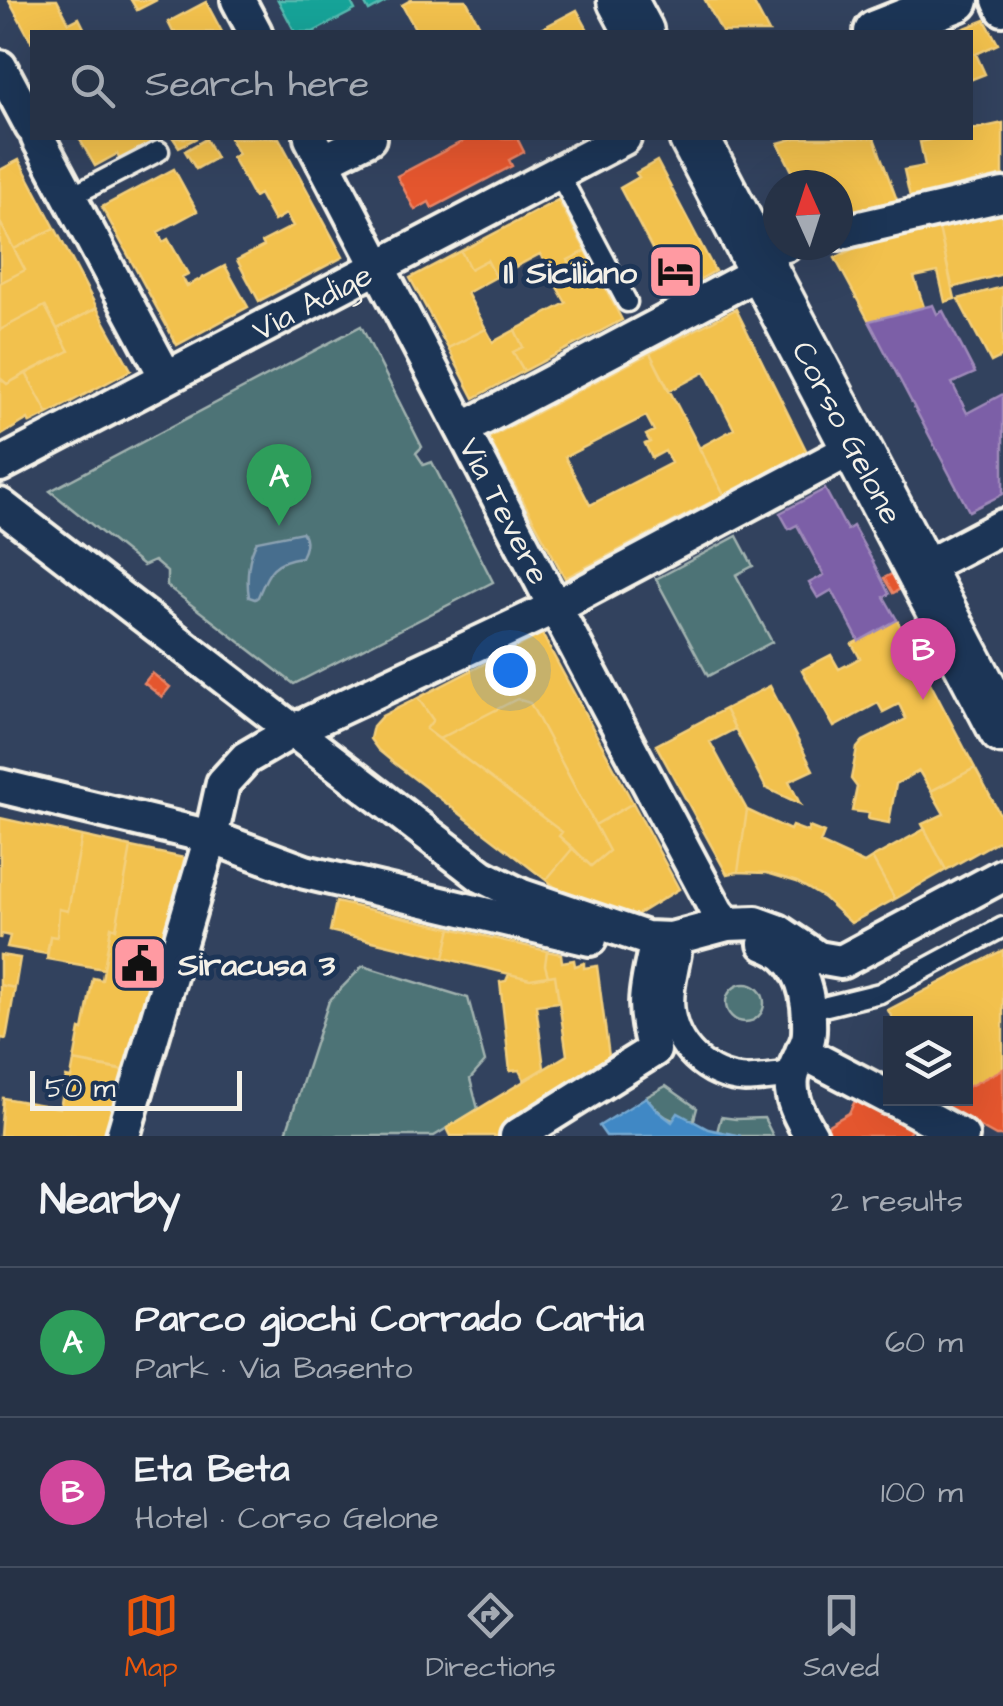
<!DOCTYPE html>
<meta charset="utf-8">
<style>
:root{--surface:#263246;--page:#323e51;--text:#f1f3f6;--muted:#a4aab3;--line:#424d5f;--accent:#ea580c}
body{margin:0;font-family:"Architects Daughter",sans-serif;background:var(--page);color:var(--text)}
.controls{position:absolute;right:30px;bottom:30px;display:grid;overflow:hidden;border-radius:0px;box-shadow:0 10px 40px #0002}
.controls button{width:90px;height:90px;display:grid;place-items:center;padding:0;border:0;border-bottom:2px solid var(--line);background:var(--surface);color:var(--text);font:50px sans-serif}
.compass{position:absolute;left:763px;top:170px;width:90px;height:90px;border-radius:50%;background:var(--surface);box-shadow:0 10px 40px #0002;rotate:357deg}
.scale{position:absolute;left:30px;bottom:25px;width:212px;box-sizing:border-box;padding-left:10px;border:5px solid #f4f1e8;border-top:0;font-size:28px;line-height:35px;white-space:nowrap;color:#f4f1e8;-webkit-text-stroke:8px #1d3557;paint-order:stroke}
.you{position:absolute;left:510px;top:670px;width:35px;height:35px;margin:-25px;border:8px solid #fff;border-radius:50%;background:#1a73e8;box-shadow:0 0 0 15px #1a73e833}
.badge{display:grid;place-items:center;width:65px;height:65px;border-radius:50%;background:var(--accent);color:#fff;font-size:32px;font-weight:700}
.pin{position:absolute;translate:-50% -82px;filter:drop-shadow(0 2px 5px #0008)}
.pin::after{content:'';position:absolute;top:52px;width:35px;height:30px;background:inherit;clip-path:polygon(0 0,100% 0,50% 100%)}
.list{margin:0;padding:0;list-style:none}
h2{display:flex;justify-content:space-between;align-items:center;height:130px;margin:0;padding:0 40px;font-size:42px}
h2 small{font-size:32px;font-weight:400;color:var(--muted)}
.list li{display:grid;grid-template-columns:65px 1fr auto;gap:30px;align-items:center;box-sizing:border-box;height:150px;padding:0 40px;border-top:2px solid var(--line)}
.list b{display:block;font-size:38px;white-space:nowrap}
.list p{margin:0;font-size:32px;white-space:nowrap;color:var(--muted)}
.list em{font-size:32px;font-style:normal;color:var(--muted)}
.icon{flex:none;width:55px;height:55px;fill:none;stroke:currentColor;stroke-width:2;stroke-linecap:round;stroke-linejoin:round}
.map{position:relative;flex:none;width:1003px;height:1136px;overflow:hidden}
.search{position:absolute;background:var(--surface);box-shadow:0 10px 40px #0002;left:30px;right:30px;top:30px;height:110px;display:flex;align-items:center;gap:25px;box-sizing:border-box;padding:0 35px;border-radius:0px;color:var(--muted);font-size:38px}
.sheet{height:430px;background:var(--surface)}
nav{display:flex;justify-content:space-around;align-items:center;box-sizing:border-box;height:140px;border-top:2px solid var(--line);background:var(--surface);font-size:28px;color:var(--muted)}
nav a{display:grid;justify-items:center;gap:5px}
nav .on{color:var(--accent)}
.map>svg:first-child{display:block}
.green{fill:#4e7376;stroke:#a1b2af;stroke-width:2.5}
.water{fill:#466e8e;stroke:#8ca2b2;stroke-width:2.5}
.homes{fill:#f2c14e;stroke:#f3cf7c;stroke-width:2.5;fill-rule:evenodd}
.shops{fill:#e4572e;stroke:#e98566;stroke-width:2.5}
.offices{fill:#7b5ea7;stroke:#9f8aba;stroke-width:2.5}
.schools{fill:#3f88c5;stroke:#75a8d0;stroke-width:2.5}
.public{fill:#17a398;stroke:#59bab0;stroke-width:2.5}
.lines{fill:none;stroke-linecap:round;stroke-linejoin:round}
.service-casing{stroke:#f4f1e8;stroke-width:25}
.pedestrian-casing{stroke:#f4f1e8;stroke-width:32}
.minor-casing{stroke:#f4f1e8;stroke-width:40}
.tertiary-casing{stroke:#f4f1e8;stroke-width:50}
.secondary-casing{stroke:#f4f1e8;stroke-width:55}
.service{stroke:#1d3557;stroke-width:18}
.pedestrian{stroke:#1d3557;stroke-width:25}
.minor{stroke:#1d3557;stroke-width:32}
.tertiary{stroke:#1d3557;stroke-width:42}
.secondary{stroke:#1d3557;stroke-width:48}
.labels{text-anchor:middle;stroke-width:10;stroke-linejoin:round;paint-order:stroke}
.poi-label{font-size:32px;font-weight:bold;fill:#f4f1e8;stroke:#1d3557;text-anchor:end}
.street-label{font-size:32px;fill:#f4f1e8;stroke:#1d3557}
</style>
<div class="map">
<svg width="1003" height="1136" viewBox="0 0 1003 1136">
<rect width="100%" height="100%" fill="#32425e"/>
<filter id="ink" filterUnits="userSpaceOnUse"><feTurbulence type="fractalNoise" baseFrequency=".01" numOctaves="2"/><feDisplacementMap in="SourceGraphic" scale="20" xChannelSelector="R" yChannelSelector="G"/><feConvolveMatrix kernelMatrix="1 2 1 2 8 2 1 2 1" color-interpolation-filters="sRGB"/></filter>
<g filter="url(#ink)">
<path class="green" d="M361 326 422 447 416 453 424 465 432 462 493 582 294 684 167 586V572L154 561 143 566 50 491Z
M737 536 753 566 736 575 772 642 708 676 656 579Z
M363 966 468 998 485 1062 470 1079 478 1109 434 1136H285L329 1001Z
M726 1003a19 19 0 1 1 38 0a19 19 0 1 1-38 0Z
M666 1086 697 1108 693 1123C668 1122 662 1116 646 1097Z
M721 1117 736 1119 764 1118 773 1136H741L717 1132Z"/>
<path class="water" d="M302 532C308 539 305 550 301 557 271 561 268 573 258 597L255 599 249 597C246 579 248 556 257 541Z"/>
<path class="homes" d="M9 0H57L69 23 79 18 86 32H32V43Z
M131 0H157L137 10Z
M411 0H466L483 32H417L402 5Z
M705 0H752L769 32H722Z
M206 2 222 32H173L168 22Z
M577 10 589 32H538L537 31Z
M985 20 998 44 976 54 985 74 970 80V32H955Z
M1003 123V175L910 197 904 170 925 166 920 142 939 138H970V130Z
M79 138H157L158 140 120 160 117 154 95 166Z
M173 138H197L179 147Z
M230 138H279L343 257 259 301 237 260 264 246 262 242 293 226 286 214 274 221 259 194 254 197 232 157 238 154Z
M796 138H874L897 200 838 214V185H799L778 143Z
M206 139 216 158 196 169 185 151Z
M19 160 55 228 14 249 0 222V170Z
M657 161 715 271 695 282 692 276 672 287 620 188 639 177 636 173Z
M174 169 197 211 158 232 163 242 168 239 188 274 182 277 187 286 225 266 248 307 177 345 102 207Z
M558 200 586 251 568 260 577 277 557 287 540 254 496 277 487 260 470 269 461 251Z
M1003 214V274L952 288 939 228Z
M0 222 25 270 0 283Z
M55 228 97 308 57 329 45 306 0 330V283L25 270 14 249Z
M939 228 955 299 945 302 938 272 914 277 924 307 869 321 835 258 861 245Z
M461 251 470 269 487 260 496 277 467 293 486 329 448 348 410 278Z
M586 251 622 320 524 371 513 352 523 347 515 330 566 303 557 287 577 277 568 260Z
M1003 287V356L991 362 958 299Z
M45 306 69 351 7 384 0 378V330Z
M97 308 131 370 48 414 26 373 69 351 57 329Z
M736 309 807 452 724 495 699 448 734 429 705 372 669 391 650 353Z
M486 329 493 342 515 330 523 347 513 352 524 371 474 398 448 348Z
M650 353 724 495 565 578 489 438ZM646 416 654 431 646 435 650 442 645 444 652 458 665 451 671 463 590 505 565 457Z
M26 373 48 414 30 423 28 419 0 436V378L7 384Z
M897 620 975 768 931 791 919 771 896 784 889 823 868 819 869 813 852 811 857 787 851 779 857 748 863 741 906 719 899 704 883 712 878 703 834 727 802 670 831 655 839 669 860 658 852 644Z
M542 634 633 803 595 825 530 703 517 699 439 739 426 729 433 720 418 698Z
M770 686 813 770 789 781 800 804 766 788 725 709Z
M418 698 433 720 426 729 562 832 559 836 573 848 546 880 394 763 378 750 370 739 373 726 382 716Z
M517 699 530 703 609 851 591 866 559 836 562 832 439 739Z
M725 709 735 729 710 742 747 810 738 872 727 874 656 745Z
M975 768 1003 820V838L946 870 922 824 944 814 931 791Z
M633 803 679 889 638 914 629 915 582 908 546 880 573 848 591 866 609 851 595 825Z
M747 810 790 830 792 826 808 832 809 827 824 833 820 843 864 863 872 858 895 899 851 923 824 898 797 882 767 873 738 872Z
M0 818 82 836 68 911 59 909 57 937 50 936 47 954 7 947 10 936 1 934 0 939Z
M925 829 946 870 895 899 872 858Z
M82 836 131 847 116 929 111 927 104 969 47 959 50 936 57 937 59 909 68 911Z
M131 847 184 858 172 923H167L158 973 153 971 143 1023 137 1022 128 1071 74 1061 80 1029 83 1030 93 978 102 980 111 927 116 929Z
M336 902 451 928 444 958 330 931Z
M451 928 547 951 545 965 548 976 530 979 444 958Z
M1003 950V1069L966 1088V1024H895L888 1010Z
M547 951 561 954 562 962 574 960 575 966 584 963V968L597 966 610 1064H600L601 1072 497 1136H451L447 1128 567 1055 555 975 548 976 545 965Z
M0 955 20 958 15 988 0 985Z
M509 974 530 979 555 975 559 1002 536 1005 544 1068 524 1080 519 1070 510 1071 500 982 506 981Z
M0 985 15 988 6 1039 1 1038 0 1043Z
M74 1061 124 1071 115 1121 109 1120 106 1136H0L3 1098 60 1108 66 1077 71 1078Z"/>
<path class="shops" d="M469 138H517L524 152 509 160 512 166 432 208 429 202 415 210 397 176Z
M898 571 906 586 893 593 884 578Z
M152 673 170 687 162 697 144 683Z
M1003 1069V1136H996L937 1103 946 1098H966V1088Z
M856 1099 913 1127 907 1136H831L825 1127 849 1113Z"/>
<path class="offices" d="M933 305 937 314 943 311 975 373 952 383 967 413 1003 394V494L969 511 869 321Z
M825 489 847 530 853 526 872 560 889 594 884 597 897 620 859 641 832 590 818 598 809 583 824 575 797 525 789 529 780 513Z"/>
<path class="schools" d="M646 1097 659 1112 672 1122 678 1113 708 1129 741 1136H606L599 1126Z"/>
<path class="public" d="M278 0H350L355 10 313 32H295Z
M363 0H389L369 11Z"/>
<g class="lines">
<defs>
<path id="service" d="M558 172 627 302
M70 197 159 151
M827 1006 880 993 1003 927"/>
<path id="pedestrian" d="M678 953C675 971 669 990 671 1008 674 1046 707 1077 745 1079 760 1079 777 1076 792 1075"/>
<g id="minor">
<path d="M238 0 255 32"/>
<path d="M999 0 1003 9"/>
<path d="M0 67 32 127"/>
<path d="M38 138 166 377"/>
<path id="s1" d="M311 138 555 607 717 912 727 924"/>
<path d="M323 161 369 138"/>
<path d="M838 233 1003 195"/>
<path d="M782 246 786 245"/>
<path d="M463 429 763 270"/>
<path id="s2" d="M0 465 624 138"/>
<path d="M0 505 482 876 522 896 646 938 671 939 727 924 756 923 778 931 818 958 841 962 1003 875"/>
<path d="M944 557 1003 526"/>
<path d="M0 786 211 837 305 872 590 939"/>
<path d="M765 944C798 955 808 988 809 1019 809 1027 810 1035 807 1042 803 1054 794 1065 792 1078 789 1099 801 1118 811 1136"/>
<path d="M802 1052 890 1098"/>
<path d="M892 1098 962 1136"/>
<path d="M123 1136 211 837 223 783 246 758 294 730 555 607 855 447"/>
<path d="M517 1136 654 1050C642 1010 645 994 654 954"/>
</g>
<path id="tertiary" d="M876 32 957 0"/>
<g id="secondary">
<path d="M622 0 639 32"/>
<path id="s3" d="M694 138 1003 729"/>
</g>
</defs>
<use href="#service" class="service-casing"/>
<use href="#pedestrian" class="pedestrian-casing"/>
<use href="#minor" class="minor-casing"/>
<use href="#tertiary" class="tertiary-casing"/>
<use href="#secondary" class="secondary-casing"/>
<use href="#service" class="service"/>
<use href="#pedestrian" class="pedestrian"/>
<use href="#minor" class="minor"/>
<use href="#tertiary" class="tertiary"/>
<use href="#secondary" class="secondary"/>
</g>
</g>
<defs>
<symbol id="hotel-square" viewBox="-11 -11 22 22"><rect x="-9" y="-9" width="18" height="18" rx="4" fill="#ff9aa2" stroke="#1d3557"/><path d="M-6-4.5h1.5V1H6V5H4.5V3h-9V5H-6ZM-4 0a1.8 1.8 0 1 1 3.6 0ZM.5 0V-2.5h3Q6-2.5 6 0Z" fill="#111"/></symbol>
<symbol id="civic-square" viewBox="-11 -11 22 22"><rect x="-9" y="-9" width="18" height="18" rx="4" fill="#ff9aa2" stroke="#1d3557"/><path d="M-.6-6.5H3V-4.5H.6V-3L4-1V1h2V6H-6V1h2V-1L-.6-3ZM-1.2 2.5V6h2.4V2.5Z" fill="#111"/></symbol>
</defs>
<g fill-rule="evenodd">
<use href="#hotel-square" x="644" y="240" width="63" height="63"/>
<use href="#civic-square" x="108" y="932" width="63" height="63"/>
</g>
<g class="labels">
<g class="poi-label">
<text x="637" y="283">Il Siciliano</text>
<text x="178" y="975" text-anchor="start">Siracusa 3</text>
</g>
<g class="street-label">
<text dy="11" stroke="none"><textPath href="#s2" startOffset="352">Via Adige</textPath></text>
<text dy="11" stroke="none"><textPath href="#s3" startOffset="332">Corso Gelone</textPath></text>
<text dy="11" stroke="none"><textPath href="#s1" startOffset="420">Via Tevere</textPath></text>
</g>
</g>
</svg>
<div class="controls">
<button><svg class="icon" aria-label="layers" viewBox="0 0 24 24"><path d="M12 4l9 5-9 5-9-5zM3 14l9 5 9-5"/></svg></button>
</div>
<svg class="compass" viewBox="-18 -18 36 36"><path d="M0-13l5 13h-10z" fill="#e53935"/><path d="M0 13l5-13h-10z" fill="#a4aab3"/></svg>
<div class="scale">50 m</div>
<div class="you"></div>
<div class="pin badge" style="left:279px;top:526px;background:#2e9e5b">A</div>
<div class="pin badge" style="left:923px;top:700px;background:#d1479c">B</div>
<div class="search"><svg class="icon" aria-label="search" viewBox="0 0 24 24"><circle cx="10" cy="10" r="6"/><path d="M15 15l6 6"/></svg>Search here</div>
</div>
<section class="sheet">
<h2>Nearby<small>2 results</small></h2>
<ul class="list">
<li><span class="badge" style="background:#2e9e5b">A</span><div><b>Parco giochi Corrado Cartia</b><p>Park · Via Basento</p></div><em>60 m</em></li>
<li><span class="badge" style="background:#d1479c">B</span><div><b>Eta Beta</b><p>Hotel · Corso Gelone</p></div><em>100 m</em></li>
</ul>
</section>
<nav>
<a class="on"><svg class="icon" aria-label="map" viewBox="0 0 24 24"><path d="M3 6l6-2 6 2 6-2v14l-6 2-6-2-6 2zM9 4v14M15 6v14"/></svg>Map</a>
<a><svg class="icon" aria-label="directions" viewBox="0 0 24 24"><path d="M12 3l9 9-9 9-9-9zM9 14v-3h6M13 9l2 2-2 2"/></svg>Directions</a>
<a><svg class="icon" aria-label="saved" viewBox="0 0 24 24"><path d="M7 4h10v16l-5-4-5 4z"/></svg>Saved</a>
</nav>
